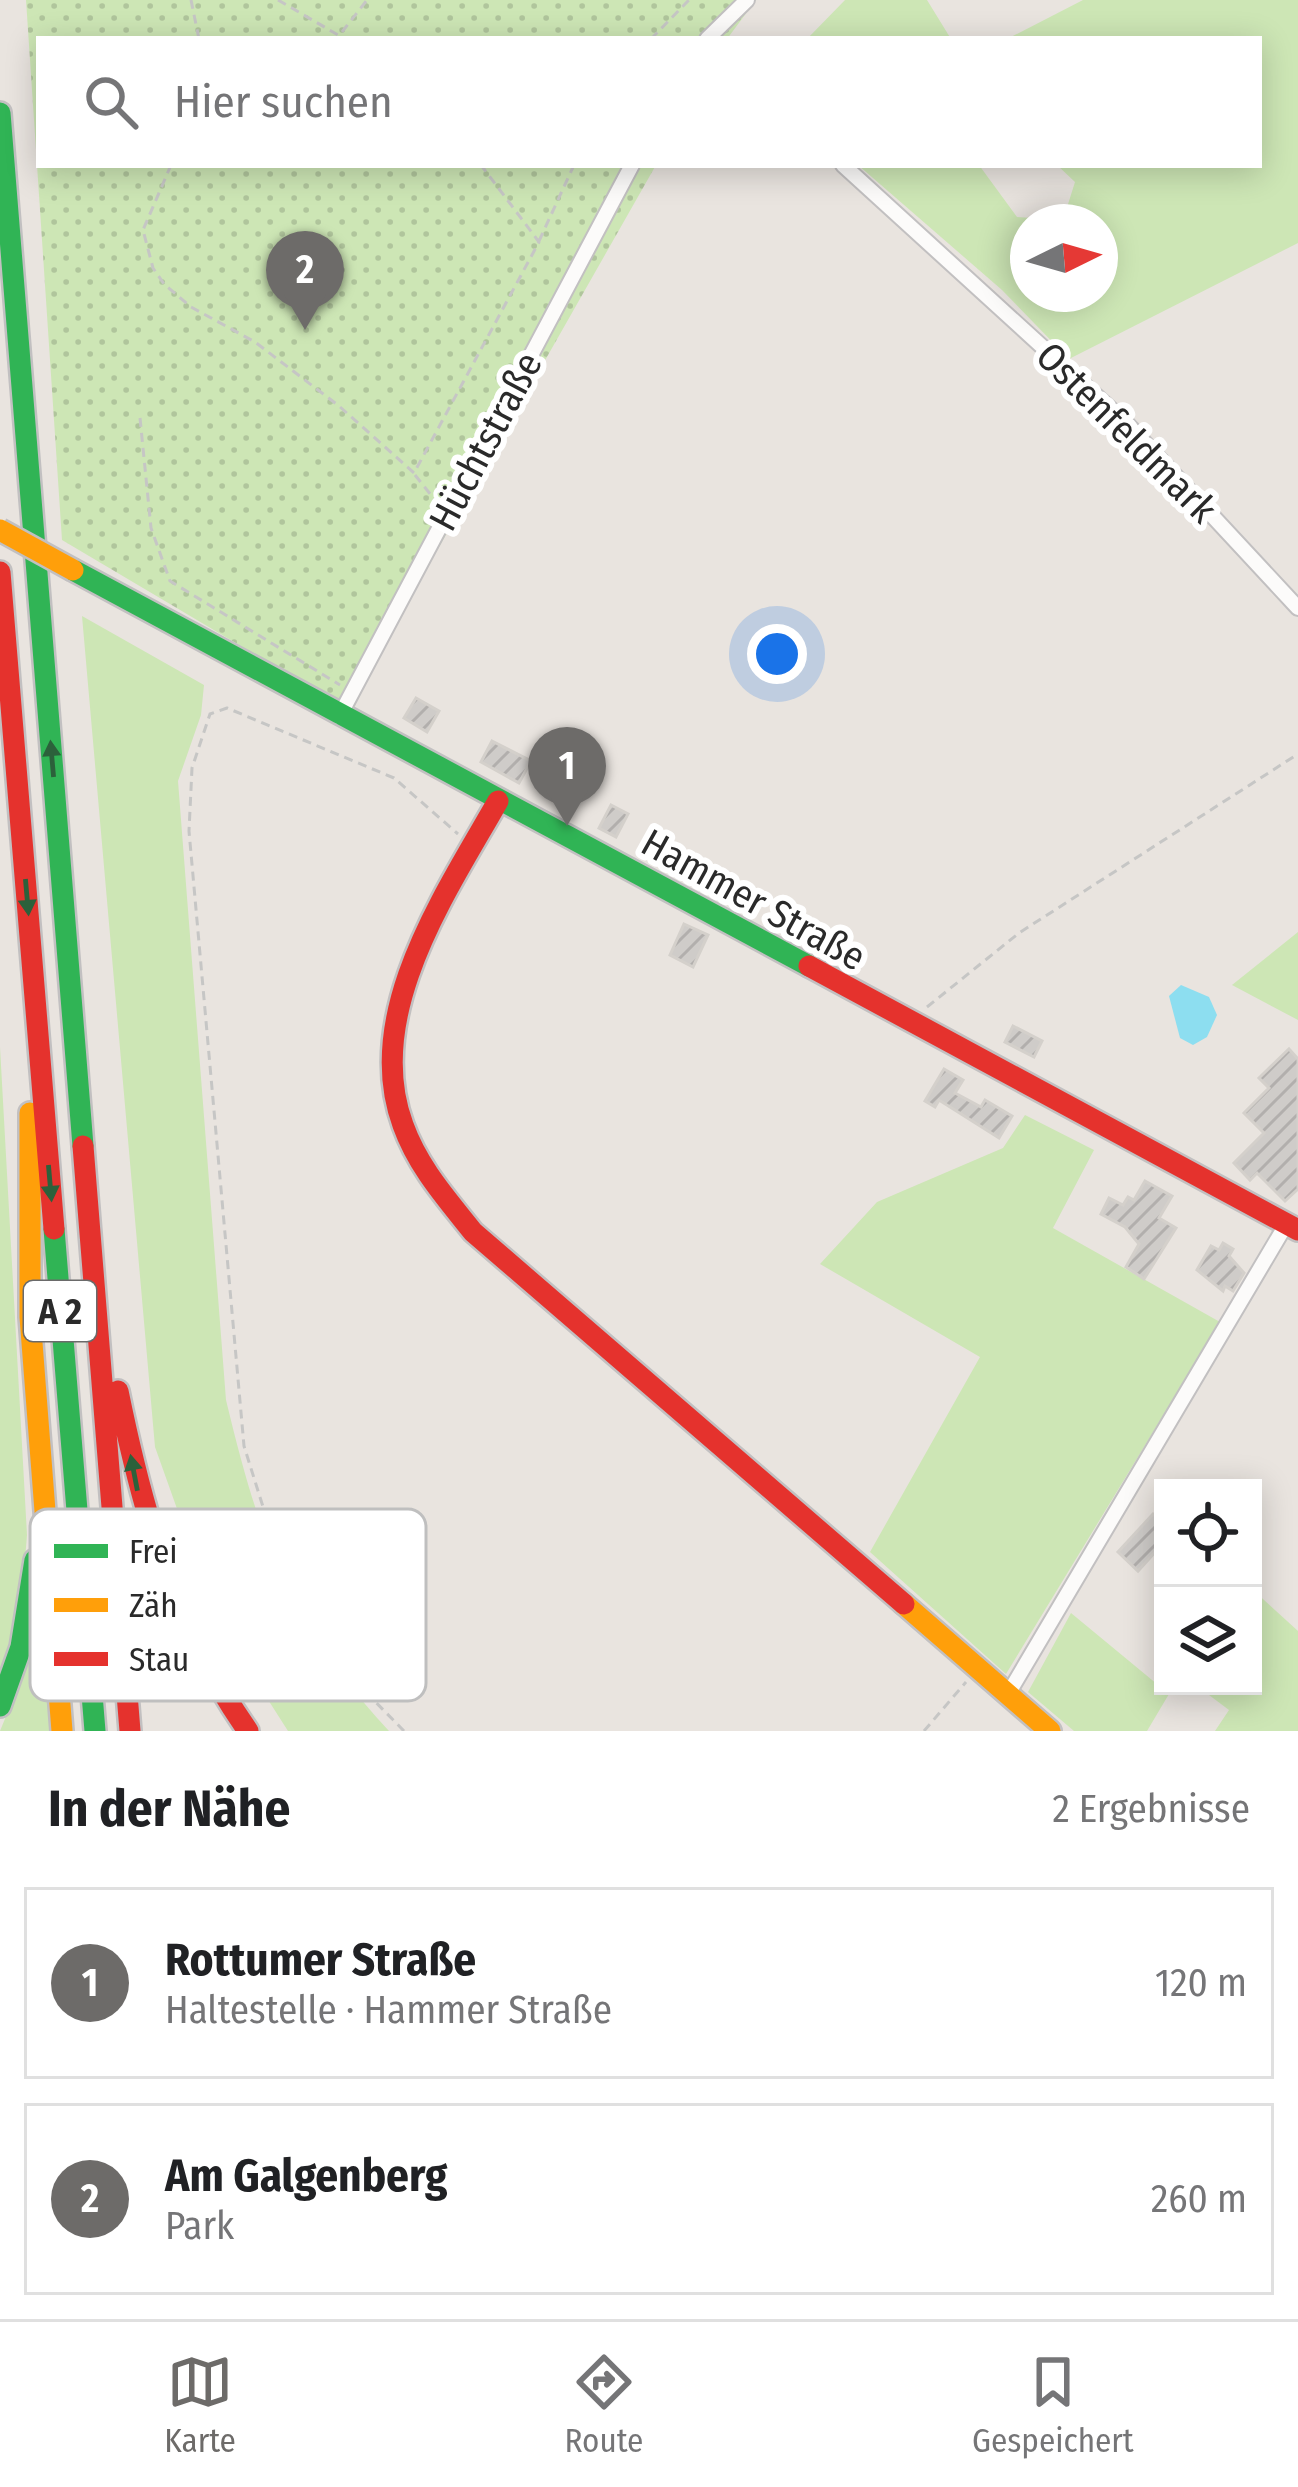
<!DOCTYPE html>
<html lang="de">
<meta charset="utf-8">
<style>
:root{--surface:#fff;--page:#f6f6f6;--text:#202124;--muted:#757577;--line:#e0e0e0;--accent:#6d6b69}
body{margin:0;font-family:"Fira Sans Condensed",sans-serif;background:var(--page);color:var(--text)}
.controls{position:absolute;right:36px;bottom:36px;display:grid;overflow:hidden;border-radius:0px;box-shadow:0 6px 30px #0003}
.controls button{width:108px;height:108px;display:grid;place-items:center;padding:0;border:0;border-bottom:3px solid var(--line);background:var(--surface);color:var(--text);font:60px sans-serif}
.compass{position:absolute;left:1010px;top:204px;width:108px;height:108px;border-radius:50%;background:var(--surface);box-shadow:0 6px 30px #0003;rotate:85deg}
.you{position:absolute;left:777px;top:654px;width:42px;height:42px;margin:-30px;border:9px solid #fff;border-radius:50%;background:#1a73e8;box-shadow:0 0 0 18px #1a73e833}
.badge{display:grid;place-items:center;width:78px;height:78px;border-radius:50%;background:var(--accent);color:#fff;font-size:39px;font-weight:700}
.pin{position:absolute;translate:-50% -99px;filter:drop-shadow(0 3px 6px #0008)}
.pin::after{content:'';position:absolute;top:63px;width:42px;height:36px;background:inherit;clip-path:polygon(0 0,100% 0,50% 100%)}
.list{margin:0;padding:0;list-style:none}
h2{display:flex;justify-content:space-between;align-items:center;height:156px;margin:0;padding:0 48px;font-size:51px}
h2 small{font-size:39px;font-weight:400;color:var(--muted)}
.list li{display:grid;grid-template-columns:78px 1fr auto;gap:36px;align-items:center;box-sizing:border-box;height:192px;margin:0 24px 24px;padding:0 24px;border:3px solid var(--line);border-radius:0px}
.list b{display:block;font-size:45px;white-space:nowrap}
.list p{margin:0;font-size:39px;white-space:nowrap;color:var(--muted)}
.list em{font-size:39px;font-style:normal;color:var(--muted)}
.icon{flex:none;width:66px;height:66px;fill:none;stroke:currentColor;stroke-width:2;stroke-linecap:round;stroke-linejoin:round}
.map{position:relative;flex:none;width:1298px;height:1731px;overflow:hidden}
.search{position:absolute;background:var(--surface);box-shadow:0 6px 30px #0003;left:36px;right:36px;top:36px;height:132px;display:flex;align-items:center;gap:30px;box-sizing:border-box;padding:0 42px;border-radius:0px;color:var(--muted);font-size:45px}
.sheet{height:588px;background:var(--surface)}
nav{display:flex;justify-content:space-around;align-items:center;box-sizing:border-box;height:168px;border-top:3px solid var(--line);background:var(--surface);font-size:33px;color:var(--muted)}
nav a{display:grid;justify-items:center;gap:6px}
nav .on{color:var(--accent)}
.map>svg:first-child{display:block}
.grass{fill:#cde6b5;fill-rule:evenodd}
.park{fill:url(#park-dots)}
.water{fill:#8ddef0}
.building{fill:url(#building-hatch);stroke:#d4d0cb;stroke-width:3}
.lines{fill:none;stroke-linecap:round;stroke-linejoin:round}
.street-casing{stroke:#c2c0c1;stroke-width:18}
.fast-casing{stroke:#c2c0c1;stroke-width:26}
.slow-casing{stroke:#c2c0c1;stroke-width:26}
.jam-casing{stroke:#c2c0c1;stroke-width:26}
.path{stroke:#c6c6c5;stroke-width:3;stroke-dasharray:9 6;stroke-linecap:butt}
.street{stroke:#fcfbfa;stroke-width:14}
.fast{stroke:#30b455;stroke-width:21}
.slow{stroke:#ff9f0a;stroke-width:21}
.jam{stroke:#e5322d;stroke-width:21}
.slow-bridge-casing{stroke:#c2c0c1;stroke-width:26;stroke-linecap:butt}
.slow-bridge{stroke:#ff9f0a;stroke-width:21}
.oneway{fill:#2c613b}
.labels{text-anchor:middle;stroke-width:12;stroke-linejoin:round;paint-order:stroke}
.shield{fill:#fff;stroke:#6a6a6a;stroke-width:3}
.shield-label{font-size:36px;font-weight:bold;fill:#2a2a2a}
.street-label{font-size:39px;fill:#2a2a2a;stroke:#fff}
.key{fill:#fff;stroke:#bfbfbf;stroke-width:3}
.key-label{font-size:33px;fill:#2a2a2a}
</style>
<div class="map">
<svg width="1298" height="1731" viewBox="0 0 1298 1731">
<defs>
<pattern id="park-dots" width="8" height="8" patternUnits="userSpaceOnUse" patternTransform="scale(3)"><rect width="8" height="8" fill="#cde6b5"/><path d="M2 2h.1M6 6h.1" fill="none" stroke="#b0c59c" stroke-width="1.8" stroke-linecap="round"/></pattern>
<pattern id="building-hatch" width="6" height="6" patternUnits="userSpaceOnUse" patternTransform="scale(3)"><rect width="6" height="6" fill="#cfccc9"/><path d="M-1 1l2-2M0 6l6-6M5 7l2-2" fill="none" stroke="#b2afad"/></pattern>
</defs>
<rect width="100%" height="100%" fill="#e9e4df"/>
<path class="grass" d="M845 0H927L951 39H807Z
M1083 0H1298V243L1069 359 1002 290 858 165H979L1017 217 1063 220 1075 182 1057 165H1259V39H1007ZM1028 222H1100V294H1028Z
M82 616 204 685 201 715 178 781 226 1400C260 1542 289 1622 389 1731H288L216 1618 155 1447Z
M1298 932V1020L1232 985Z
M0 1047 27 1535 21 1608 0 1686Z
M1025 1115 1094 1150 1053 1228 1220 1322 1006 1674 870 1552 980 1357 820 1264 877 1202 1003 1148Z
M40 1581 53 1731H0L24 1672Z
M1253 1590 1298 1631V1731H1215L1229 1710 1197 1686H1253Z
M1071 1613 1169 1694 1147 1731H1074L1028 1692Z"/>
<path class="park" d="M26 0H756L727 39H39V165H656L347 709 62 540Z"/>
<path class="water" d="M1181 985 1209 997 1217 1015 1207 1037 1193 1045 1180 1038 1169 996Z"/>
<path class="building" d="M416 698 439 711 427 732 404 718Z
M492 741 531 761 519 783 481 762Z
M562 760 580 785 573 790 577 795 566 803 544 773Z
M611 805 628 814 616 837 599 828Z
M684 924 708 935 693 967 670 955Z
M1013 1026 1042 1041 1034 1057 1005 1042Z
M1289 1049 1298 1059V1189L1285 1201 1257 1173 1250 1180 1234 1163 1264 1133 1244 1113 1269 1088 1259 1078Z
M944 1069 963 1080 955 1093 981 1107 985 1100 1012 1116 999 1138 939 1100 935 1107 925 1101Z
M1145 1181 1172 1196 1159 1218 1176 1228 1144 1279 1126 1267 1139 1244 1125 1227 1101 1214 1109 1198 1123 1205 1128 1197 1134 1200Z
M1223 1243 1233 1249 1229 1256 1244 1273 1233 1291 1225 1286 1223 1291 1197 1270 1211 1246 1219 1250Z
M1153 1514 1163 1522V1555L1157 1550 1138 1571 1118 1552Z"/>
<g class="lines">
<defs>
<path id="street" d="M707 39 747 0
M843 165 1128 425 1298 608
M339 717 632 165
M1008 1694 1287 1223"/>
<path id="fast" d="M0 113 83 1146
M73 570 809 966
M54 1229 95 1731
M0 1706 21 1647 35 1560"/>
<path id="slow" d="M30 1113V1317L62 1731
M904 1604 1050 1731"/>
<path id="jam" d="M0 572 54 1229
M498 801C446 893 362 1014 403 1125 418 1167 446 1198 473 1232L904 1604
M809 966 1298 1230
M83 1146 130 1731
M118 1391C143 1514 175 1627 248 1731"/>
</defs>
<use href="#street" class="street-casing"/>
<use href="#fast" class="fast-casing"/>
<use href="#slow" class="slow-casing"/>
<use href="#jam" class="jam-casing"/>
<path class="path" d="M191 0 199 39
M278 0 345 39
M342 32 367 0
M651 39 689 0
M171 165 143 230 153 268 164 284 191 307 255 342 339 406 414 473 539 242 481 165
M539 241 574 165
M140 418 151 528 170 581 340 685
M415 475 435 500
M927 1007 1019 933 1298 754
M404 1731 353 1679 312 1622 279 1558 244 1446 189 831 192 768 210 714 227 708 394 778 458 834
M924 1731 966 1682"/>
<use href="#street" class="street"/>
<use href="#fast" class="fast"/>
<use href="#slow" class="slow"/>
<use href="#jam" class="jam"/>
<defs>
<path id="slow-bridge" d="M0 530 73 570"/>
</defs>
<use href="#slow-bridge" class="slow-bridge-casing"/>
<use href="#slow-bridge" class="slow-bridge"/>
</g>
<defs><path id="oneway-solid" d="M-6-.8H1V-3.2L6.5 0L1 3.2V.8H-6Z" transform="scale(3)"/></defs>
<g class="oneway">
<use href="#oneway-solid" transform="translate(52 759) rotate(-95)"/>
<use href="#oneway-solid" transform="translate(27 897) rotate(85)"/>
<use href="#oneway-solid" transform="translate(50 1183) rotate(85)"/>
<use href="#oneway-solid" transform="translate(134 1473) rotate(-101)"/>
</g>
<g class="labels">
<rect class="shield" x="24" y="1281" width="72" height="60" rx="9"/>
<g class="shield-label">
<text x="60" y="1324">A 2</text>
</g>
<g class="street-label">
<text transform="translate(1127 432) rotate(45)" y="14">Ostenfeldmark</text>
<text transform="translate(485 441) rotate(-62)" y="14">Hüchtstraße</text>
<text transform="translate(754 899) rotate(29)" y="14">Hammer Straße</text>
</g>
</g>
<rect x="30" y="1509" width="396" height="192" rx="18" class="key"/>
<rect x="54" y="1544" width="54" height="14" fill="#30b455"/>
<rect x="54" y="1598" width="54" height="14" fill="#ff9f0a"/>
<rect x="54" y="1652" width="54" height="14" fill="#e5322d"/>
<g class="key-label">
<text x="129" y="1563">Frei</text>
<text x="129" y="1617">Zäh</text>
<text x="129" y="1671">Stau</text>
</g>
</svg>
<div class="controls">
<button><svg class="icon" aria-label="locate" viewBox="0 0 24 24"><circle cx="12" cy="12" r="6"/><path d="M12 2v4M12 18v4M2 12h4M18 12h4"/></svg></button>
<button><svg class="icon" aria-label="layers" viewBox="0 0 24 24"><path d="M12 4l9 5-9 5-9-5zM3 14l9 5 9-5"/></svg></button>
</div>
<svg class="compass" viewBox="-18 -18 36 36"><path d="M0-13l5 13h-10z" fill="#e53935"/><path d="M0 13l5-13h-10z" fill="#757577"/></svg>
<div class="you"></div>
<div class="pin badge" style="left:567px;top:826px">1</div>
<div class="pin badge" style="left:305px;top:330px">2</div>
<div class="search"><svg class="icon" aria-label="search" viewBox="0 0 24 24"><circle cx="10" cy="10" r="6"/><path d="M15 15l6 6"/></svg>Hier suchen</div>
</div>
<section class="sheet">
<h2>In der Nähe<small>2 Ergebnisse</small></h2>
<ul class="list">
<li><span class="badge">1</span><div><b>Rottumer Straße</b><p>Haltestelle · Hammer Straße</p></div><em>120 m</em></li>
<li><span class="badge">2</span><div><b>Am Galgenberg</b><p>Park</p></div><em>260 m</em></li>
</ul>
</section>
<nav>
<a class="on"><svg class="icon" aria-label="map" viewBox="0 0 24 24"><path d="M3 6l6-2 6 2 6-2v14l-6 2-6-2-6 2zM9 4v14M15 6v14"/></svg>Karte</a>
<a><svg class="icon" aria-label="directions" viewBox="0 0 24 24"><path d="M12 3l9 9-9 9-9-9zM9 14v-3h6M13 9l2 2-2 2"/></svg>Route</a>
<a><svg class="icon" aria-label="saved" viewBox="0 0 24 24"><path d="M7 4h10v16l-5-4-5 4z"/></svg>Gespeichert</a>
</nav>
